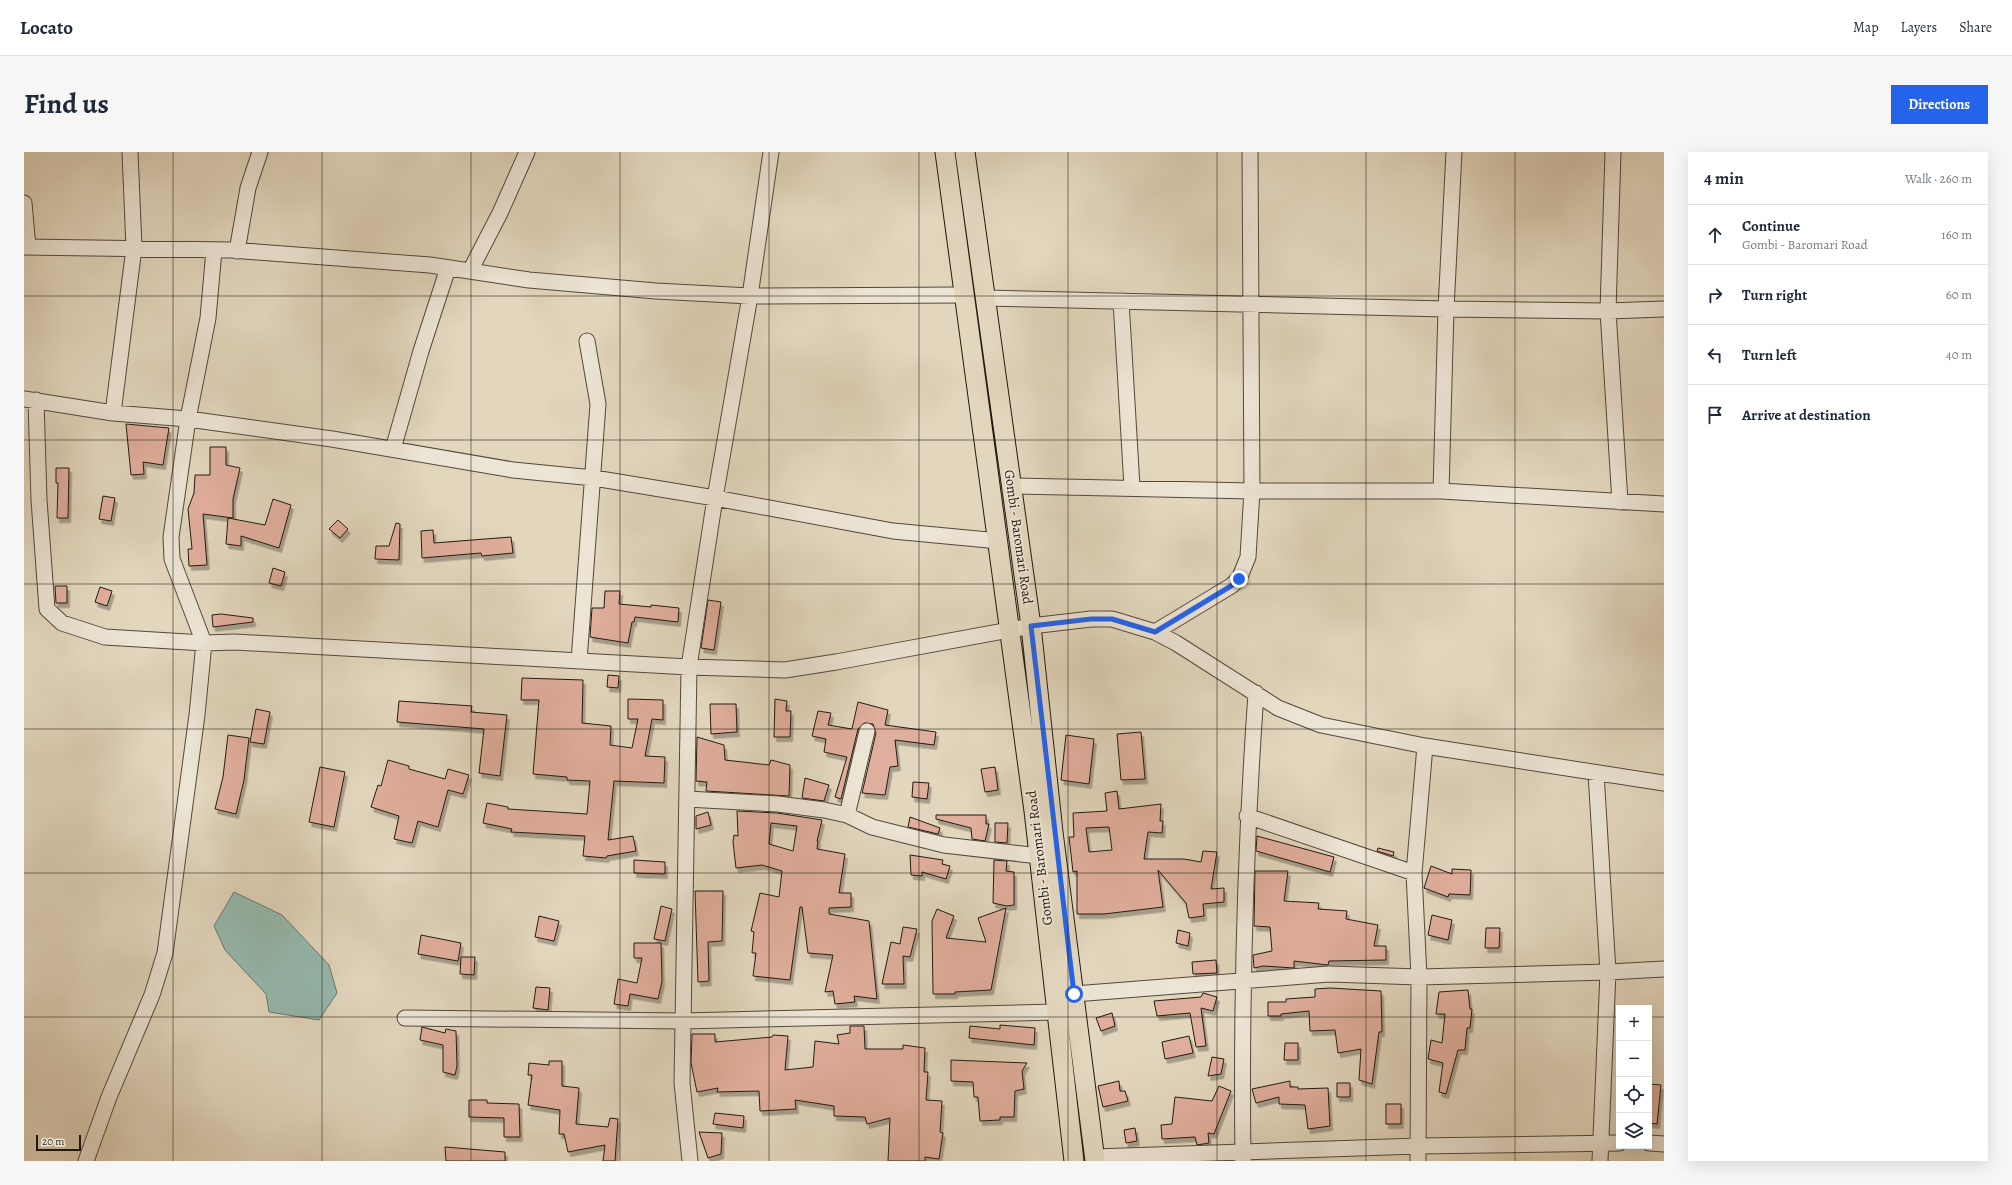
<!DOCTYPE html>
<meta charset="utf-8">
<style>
:root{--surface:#fff;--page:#f6f6f7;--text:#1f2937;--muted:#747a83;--line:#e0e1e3;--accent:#2563eb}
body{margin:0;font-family:Alegreya,serif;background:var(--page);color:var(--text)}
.controls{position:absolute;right:12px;bottom:12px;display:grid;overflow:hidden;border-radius:0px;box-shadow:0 4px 16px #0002}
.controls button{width:36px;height:36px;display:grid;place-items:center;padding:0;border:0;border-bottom:1px solid var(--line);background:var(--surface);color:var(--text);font:20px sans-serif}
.scale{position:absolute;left:12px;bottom:10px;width:45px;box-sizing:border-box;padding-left:4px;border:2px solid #221a10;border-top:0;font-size:11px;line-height:14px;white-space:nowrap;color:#221a10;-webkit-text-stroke:3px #ece4d4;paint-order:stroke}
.stop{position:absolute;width:12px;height:12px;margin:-9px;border:3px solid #2563eb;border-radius:50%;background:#fff}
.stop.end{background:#2563eb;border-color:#fff;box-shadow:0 1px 4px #0008}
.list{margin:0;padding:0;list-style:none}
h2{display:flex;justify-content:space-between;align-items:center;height:52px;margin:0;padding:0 16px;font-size:17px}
h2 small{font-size:13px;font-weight:400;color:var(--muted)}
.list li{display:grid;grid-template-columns:26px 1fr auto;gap:12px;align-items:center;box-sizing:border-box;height:60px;padding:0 16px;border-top:1px solid var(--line)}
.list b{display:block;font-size:15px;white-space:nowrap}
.list p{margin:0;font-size:13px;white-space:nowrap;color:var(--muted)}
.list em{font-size:13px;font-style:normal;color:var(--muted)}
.icon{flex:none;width:22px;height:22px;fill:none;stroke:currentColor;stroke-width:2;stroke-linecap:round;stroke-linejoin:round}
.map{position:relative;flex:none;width:1640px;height:1009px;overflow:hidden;border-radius:0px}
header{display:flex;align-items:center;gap:24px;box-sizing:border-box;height:56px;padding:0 20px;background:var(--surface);border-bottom:1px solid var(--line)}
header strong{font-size:19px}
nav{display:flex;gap:22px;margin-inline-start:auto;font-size:14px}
.intro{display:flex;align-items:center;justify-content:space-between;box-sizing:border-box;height:96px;padding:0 24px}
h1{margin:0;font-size:28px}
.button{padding:10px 18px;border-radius:0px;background:var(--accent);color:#fff;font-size:14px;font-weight:700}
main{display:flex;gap:24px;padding:0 24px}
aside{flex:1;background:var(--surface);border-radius:0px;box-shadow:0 4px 16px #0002}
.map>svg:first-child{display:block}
.water{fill:#95b9ae;stroke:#67796f}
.building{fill:#e0ae9c;stroke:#221a10;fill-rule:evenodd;filter:url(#shadow)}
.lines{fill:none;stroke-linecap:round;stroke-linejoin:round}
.minor-casing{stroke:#52493b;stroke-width:17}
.major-casing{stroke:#221a10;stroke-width:21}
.minor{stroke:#ece4d4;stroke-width:15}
.major{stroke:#e2d6bd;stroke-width:19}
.route{stroke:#2563eb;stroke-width:5}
.grid{fill:none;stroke:#221a10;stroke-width:1;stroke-opacity:0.55}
.labels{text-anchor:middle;stroke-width:3.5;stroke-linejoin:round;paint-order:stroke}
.street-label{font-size:14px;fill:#221a10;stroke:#ece4d4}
</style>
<header>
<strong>Locato</strong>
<nav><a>Map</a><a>Layers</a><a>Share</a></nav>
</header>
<div class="intro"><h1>Find us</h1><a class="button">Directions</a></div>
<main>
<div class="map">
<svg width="1640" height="1009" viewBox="0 0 1640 1009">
<defs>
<filter id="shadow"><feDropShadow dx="2.5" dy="4.5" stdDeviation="0" flood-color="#0004"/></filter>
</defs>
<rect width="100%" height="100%" fill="#e2d6bd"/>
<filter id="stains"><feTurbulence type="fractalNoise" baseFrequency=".005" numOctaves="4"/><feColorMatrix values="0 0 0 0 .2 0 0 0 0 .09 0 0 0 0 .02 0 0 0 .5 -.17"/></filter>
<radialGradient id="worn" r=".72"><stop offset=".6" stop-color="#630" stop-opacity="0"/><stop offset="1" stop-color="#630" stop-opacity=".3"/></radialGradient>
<path class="water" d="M210 740 258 763 305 813 313 841 295 868 245 860 242 842 201 798 190 774Z"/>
<path class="building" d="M102 272 145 276 139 313 119 310 120 322 107 323Z
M186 295H202V313L216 316 209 347V366L179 362 183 413 165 414 164 397H168L164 357 170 341 171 323H186Z
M32 316H45L44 366H33L34 331H32Z
M79 344 91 346 87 369 75 367Z
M249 347 267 353 255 396 217 384V394L202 392 204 366 241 373Z
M314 368 324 377 316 386 305 377Z
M372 371 376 372 375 408 351 407 352 394H365Z
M409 378 410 391 487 385 489 401 458 404 457 401 398 406 397 379Z
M249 416 261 420 257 434 245 431Z
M31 434H43V451H32Z
M76 435 88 439 83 454 71 450Z
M581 439H596L595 452 627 455V453L655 456 654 470 611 465 610 470H608L604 491 566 485 568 456H580Z
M684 448 697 450 690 498 677 496Z
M197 462 229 466V470L189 475 188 463Z
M584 523 595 524 594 536 583 535Z
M498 526 559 528 558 571 587 574 586 593 608 596 614 567H604V547L639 548V568L628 567 621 604 641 605 640 631 590 629 584 688 609 684 612 699 583 704 582 706 559 704 561 684 487 680 488 677 459 671 463 651 484 655V657L563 662 566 629 543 628V625L509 622 515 548H497Z
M751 547 763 549 762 559H767L766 585H750Z
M375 549 448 554 447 560 483 563 476 624 455 621 460 577 373 570Z
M834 550 864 558 861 573 912 580 910 593 871 588 874 614 866 615 861 643 838 641 852 581 849 572 840 571 834 577 817 647 811 645 823 605 800 600 802 587 788 584 794 559 807 561 804 573 828 577Z
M686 552H712L713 580 687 582Z
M232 557 246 560 240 592 226 590Z
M1117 580 1121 627 1097 628 1093 582Z
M204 583 225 586 220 628 212 662 191 657 199 625Z
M1042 583 1070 587 1065 632 1037 628Z
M673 585 700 593 701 608 745 613 747 608 766 613 765 644 682 639 683 630 672 629Z
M364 608 385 614V617L421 627 424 617 445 623 439 642 424 638 414 675 394 669 388 691 370 687 375 664 347 655 354 633 357 634Z
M296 615 321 620 310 675 285 670Z
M971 615 974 638 961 640 957 617Z
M781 626 805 633 800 649 778 646Z
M889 630 905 631 903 647 888 645Z
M1093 639 1095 657 1137 652 1136 669H1139L1138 681 1124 680 1120 707H1160L1177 710 1179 699 1193 700 1187 737 1200 736V750L1179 752 1180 764 1165 766 1162 751 1134 718 1139 755 1080 762H1053V719L1049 720 1045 685H1050L1049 661 1083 659 1081 641ZM1085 675 1088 698 1065 700 1062 676Z
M713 659 753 661 798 668 793 689H794L793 697 821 702 815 741H827V755L805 756V762L845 769 853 847 830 844 831 850 811 852 809 839 801 840 809 803 784 801 778 755H776L766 828 729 824 732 801H728L730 780 727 779 736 741 755 745 758 719 738 713 712 716 709 690 710 683 714 684ZM747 671 773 674 769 699 745 692Z
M684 660 687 673 672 677V664Z
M912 663H962V672H965L961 689 948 687 947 676 912 667Z
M886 665 916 676 914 682 884 675Z
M971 671H984L983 691 971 690Z
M1233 684 1310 705 1306 720 1232 699Z
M1354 696 1370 700 1369 704 1353 699Z
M886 703 919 708 918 712 926 714 922 727 898 720V724L887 723Z
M610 708 641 710V722L610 721Z
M970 708 983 709 982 719 990 720V753L983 754 969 751Z
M1407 714 1428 722V717L1447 718 1446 743 1425 742 1424 745 1400 736Z
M1231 719H1264L1260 749 1295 751 1294 757 1323 759 1322 767 1354 773 1350 794H1362V808L1305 809 1304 813 1270 809V816L1239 814 1230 816 1229 803 1248 799 1246 775 1230 774Z
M671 739H699L698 789 684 790 685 829 674 830Z
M637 754 648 757 641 789 630 787Z
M982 756 967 838 931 840V842H909L908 769 913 757 930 764 922 786 962 790 954 766Z
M1408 763 1428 768 1424 788 1404 783Z
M515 764 535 769 530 789 511 785Z
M879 775 893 777 886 805 879 804 880 832H858L867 790 876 792Z
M1462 776H1476L1475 796H1461Z
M1154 778 1166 781 1164 794 1152 791Z
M397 783 437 791 434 809 394 802Z
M610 791H637L638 829 634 847 606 842 604 854 590 852 594 827 613 831 618 806H610Z
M437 805H451L450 823 436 822Z
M1192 808 1193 821 1169 822 1168 810Z
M512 835 526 836 524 858 509 856Z
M1306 836 1357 839 1358 880H1355L1348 932 1335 928 1337 897 1314 901 1311 878 1286 879 1285 859 1257 862V864H1244V850H1262V847L1291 845V837Z
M1444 838 1446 857H1448L1446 876H1443L1441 898H1434L1422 942 1415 940 1419 911 1404 907 1407 888 1418 891 1421 862H1412L1415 840Z
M1179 841 1193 845 1189 859 1177 856 1182 894 1172 895 1166 861 1133 864 1130 849 1177 845Z
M1088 861 1091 874 1077 879 1072 866Z
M976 873 1011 876 1010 893 945 886 946 874 976 877Z
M826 874H840L841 897H879V893L901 896 900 920H904L902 948 918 949 916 980 919 981 915 1007 901 1005V1009H864L866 966 843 972 841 965 810 964V954L771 948 772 957 736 959 735 939 693 940 694 936 673 940 667 911 668 882H691V890L748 885 749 883 764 884 761 918 789 915 791 889 815 892 813 883 826 881Z
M398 875 421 881 422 877 432 879 433 914 431 923 419 920V893L396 888Z
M1165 884 1169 901 1141 907 1138 890Z
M1261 891H1274V908H1260Z
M1188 905 1200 907 1197 922 1184 924Z
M927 908 1003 911 998 919 1000 937 991 939 990 965H976V968L956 969 954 945H950L949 930 927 929Z
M525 909H538V934L555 936 552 972 584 975 586 966 594 967 591 1009H579L581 993 544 1000 540 982H535L536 958 504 953 508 923H504L505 911 525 913Z
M1095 929 1096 939H1101L1104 949 1079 955 1074 934Z
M1266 929V935H1274V937L1304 936 1306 974 1284 977 1281 953 1255 952V945L1232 951 1228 937Z
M1313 931H1326V945H1313Z
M1625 932 1637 933 1633 972 1625 971Z
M1195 934 1207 939 1190 982 1184 981 1185 991 1173 993 1171 985 1138 987 1137 973 1148 972 1151 945 1188 949Z
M445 948H463V951L495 952 496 985H480V966L445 965Z
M1362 952H1377V972H1362Z
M691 961 720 964 719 976 689 972Z
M1111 976 1113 989 1102 991 1100 978Z
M675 980 698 981 697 1002 684 1006Z
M421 995 481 1000V1009H422Z"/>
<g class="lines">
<defs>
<path id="minor" d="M1589 0 1584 159 1596 350
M0 51 4 95
M0 95 207 98 406 113 505 128 632 139 726 144 940 143
M213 99 224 36 236 0
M446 119 476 61 503 0
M961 146 1422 157 1584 159 1640 157
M1097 149 1108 335
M0 247 89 261 164 267 308 287 489 318 570 326 691 346 869 379 975 389
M12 248 15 348 23 457 38 471 81 485 180 491 211 490 665 515 761 518 812 510 1007 474 1067 467H1088L1131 480 1152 491 1254 556 1297 573 1401 594 1640 631
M89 261 110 96 106 0
M369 297 397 199 424 116
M988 334 1228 339H1417L1640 352
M1417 339 1422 157 1430 0
M1131 480 1207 434 1215 427 1224 405 1228 339 1226 0
M555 509 574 252 563 189
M1572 621 1584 820 1576 1009
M663 647 754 652 800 658 823 663 848 675 920 693 1015 704
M823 663 843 579
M1223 664 1390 721
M1050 842 1305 822 1395 825 1584 820 1640 817
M381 866 659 869 1033 860
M1625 991 1640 992
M1071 1005 1394 994 1595 991
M62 1009 85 945 128 843 141 801 173 563 180 491 148 407 147 385 164 267 184 166 190 98
M666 1009 658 931 665 515 691 346 726 144 747 0
M1219 1009C1217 853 1221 697 1232 541
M1394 1009 1395 825 1390 721 1401 594"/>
<path id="major" d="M921 0 1010 659 1050 1009
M941 0 1007 474 1029 680 1071 1009"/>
</defs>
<use href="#minor" class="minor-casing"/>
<use href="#major" class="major-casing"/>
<use href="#minor" class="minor"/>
<use href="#major" class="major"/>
</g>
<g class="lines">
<path class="route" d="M1050 842 1007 474 1067 467H1088L1131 480 1207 434 1215 427"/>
</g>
<path class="grid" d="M149 0V1009M298 0V1009M447 0V1009M596 0V1009M745 0V1009M895 0V1009M1044 0V1009M1193 0V1009M1342 0V1009M1491 0V1009M0 144H1640M0 288H1640M0 432H1640M0 577H1640M0 721H1640M0 865H1595M1625 865H1640"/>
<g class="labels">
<g class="street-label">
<text transform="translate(995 385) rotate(82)" y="5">Gombi - Baromari Road</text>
<text transform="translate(1015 706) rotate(-97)" y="5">Gombi - Baromari Road</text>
</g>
</g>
<rect width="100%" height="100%" filter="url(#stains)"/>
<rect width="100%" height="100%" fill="url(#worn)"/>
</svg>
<div class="controls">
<button>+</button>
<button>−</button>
<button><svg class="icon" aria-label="locate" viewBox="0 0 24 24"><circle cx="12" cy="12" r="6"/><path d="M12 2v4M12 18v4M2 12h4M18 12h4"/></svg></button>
<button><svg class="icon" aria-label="layers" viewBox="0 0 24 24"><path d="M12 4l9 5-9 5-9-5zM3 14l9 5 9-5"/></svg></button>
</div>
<div class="scale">20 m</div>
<div class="stop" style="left:1050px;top:842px"></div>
<div class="stop end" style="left:1215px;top:427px"></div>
</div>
<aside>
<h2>4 min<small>Walk · 260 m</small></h2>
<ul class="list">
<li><svg class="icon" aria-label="ahead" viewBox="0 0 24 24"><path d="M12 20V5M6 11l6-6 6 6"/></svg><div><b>Continue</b><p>Gombi - Baromari Road</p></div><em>160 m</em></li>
<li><svg class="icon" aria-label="right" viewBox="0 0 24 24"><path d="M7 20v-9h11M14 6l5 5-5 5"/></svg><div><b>Turn right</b></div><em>60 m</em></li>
<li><svg class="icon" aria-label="left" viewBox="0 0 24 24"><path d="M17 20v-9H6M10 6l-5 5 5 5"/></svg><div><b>Turn left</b></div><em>40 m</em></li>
<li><svg class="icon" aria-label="arrive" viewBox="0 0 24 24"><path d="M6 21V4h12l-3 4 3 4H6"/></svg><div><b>Arrive at destination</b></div></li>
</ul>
</aside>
</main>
